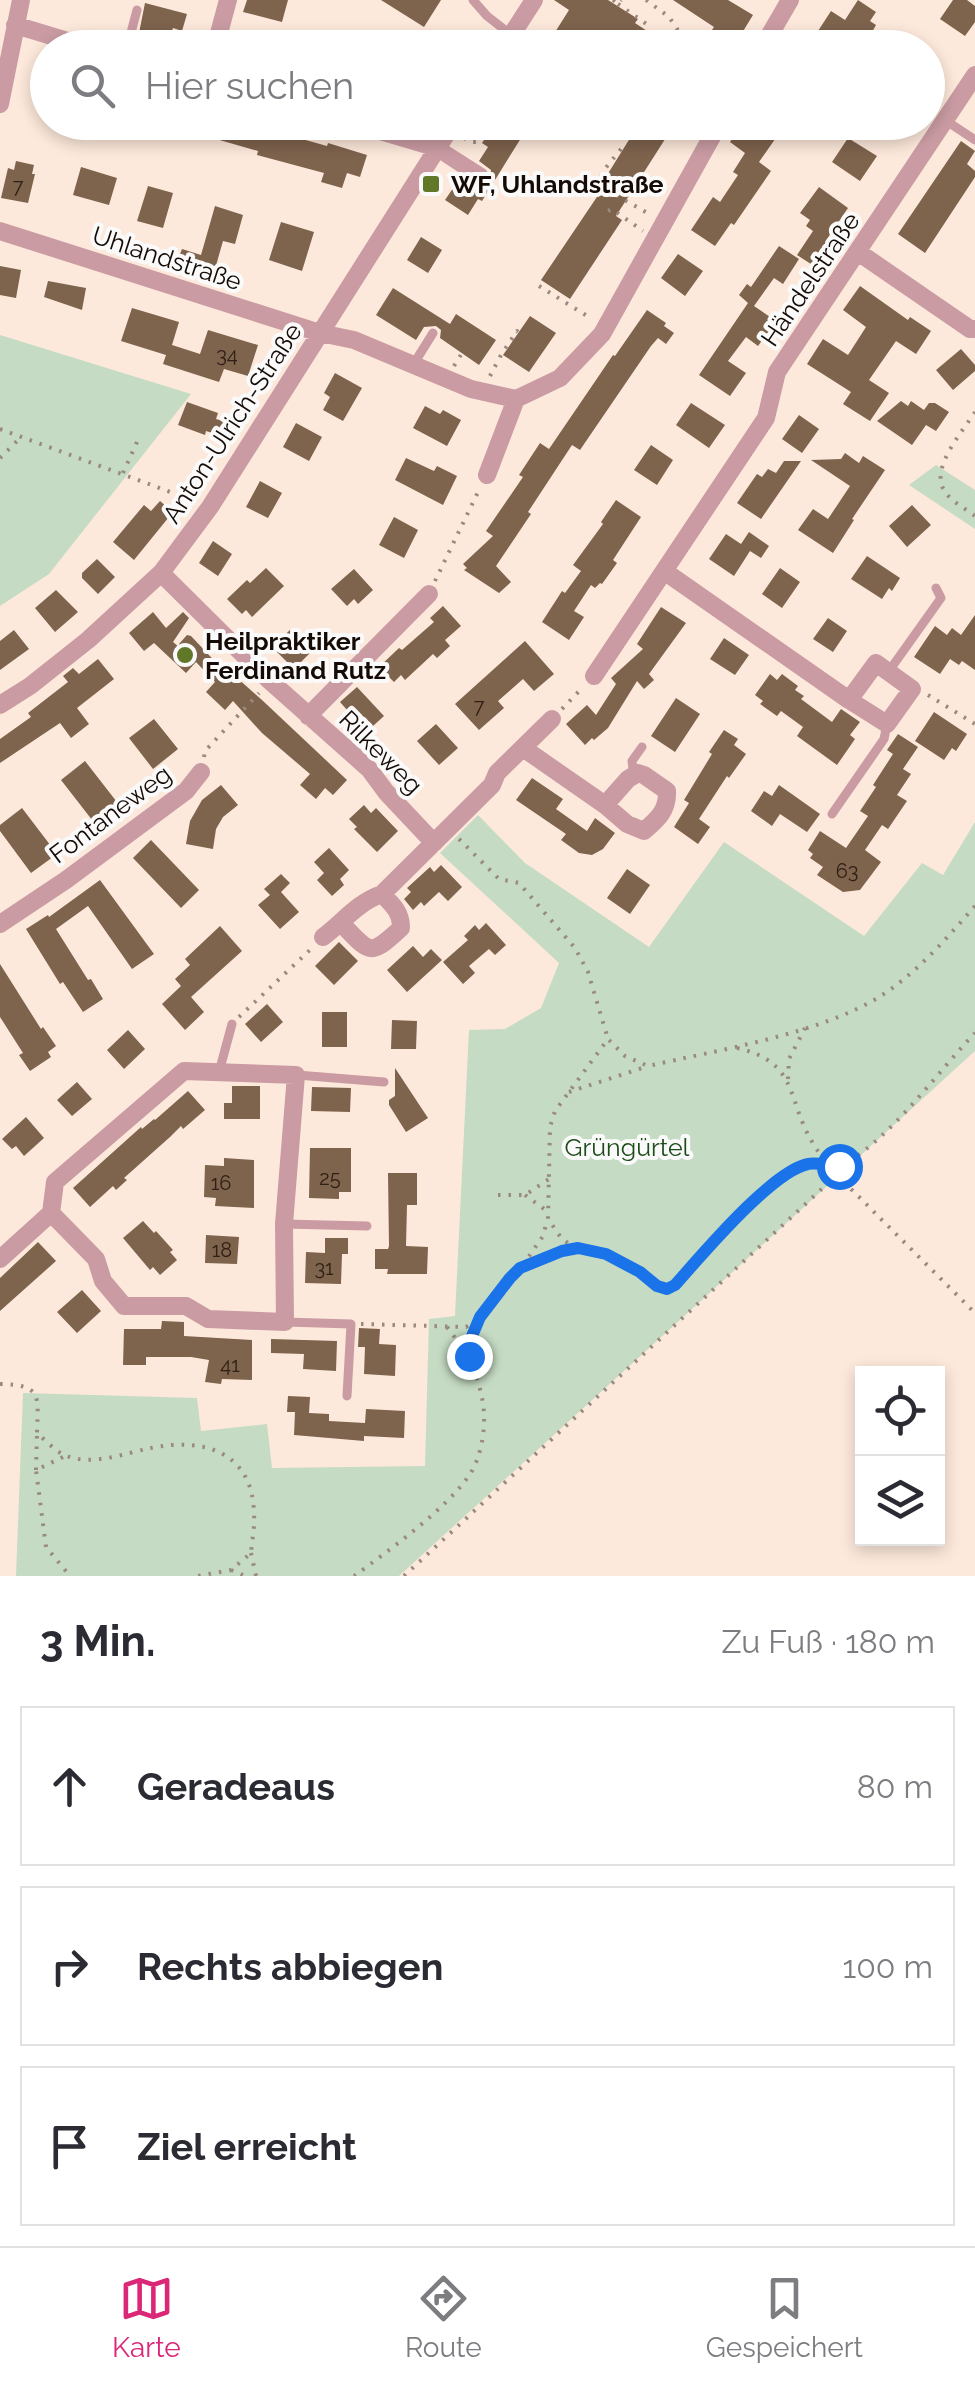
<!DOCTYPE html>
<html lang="de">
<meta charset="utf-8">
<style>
:root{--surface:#fff;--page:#f7f7f7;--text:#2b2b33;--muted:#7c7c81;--line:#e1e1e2;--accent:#db2777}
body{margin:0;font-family:Raleway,sans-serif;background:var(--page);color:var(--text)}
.controls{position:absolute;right:30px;bottom:30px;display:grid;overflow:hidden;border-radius:0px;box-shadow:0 5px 15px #0003}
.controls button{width:90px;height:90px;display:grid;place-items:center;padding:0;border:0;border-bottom:2px solid var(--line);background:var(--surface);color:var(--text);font:50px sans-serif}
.stop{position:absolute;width:30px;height:30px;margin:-22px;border:8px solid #1a73e8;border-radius:50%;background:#fff}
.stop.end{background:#1a73e8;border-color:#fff;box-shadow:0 2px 10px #0008}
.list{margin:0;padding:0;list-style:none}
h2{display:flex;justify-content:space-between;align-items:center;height:130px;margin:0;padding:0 40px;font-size:42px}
h2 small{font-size:32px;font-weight:400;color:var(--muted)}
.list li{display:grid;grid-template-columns:65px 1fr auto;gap:30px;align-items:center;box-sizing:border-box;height:160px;margin:0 20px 20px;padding:0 20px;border:2px solid var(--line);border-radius:0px}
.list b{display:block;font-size:38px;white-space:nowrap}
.list em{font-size:32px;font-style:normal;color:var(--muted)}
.icon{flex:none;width:55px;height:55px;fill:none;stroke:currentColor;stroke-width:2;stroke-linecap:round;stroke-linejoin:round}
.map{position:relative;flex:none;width:975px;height:1576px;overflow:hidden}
.search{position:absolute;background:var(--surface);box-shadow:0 5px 15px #0003;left:30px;right:30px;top:30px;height:110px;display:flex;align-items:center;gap:25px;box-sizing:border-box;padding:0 35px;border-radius:55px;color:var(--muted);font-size:38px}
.sheet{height:670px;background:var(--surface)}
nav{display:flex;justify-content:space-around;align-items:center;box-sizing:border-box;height:140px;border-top:2px solid var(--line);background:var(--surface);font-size:28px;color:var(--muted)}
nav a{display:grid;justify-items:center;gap:5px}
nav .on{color:var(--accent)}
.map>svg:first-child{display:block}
.green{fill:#c5dbc3}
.building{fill:#7e634d}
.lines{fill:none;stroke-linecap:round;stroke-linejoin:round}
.path{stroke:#99897e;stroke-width:4;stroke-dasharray:2.5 8;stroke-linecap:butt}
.service{stroke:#ca9ba3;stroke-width:9}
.minor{stroke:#ca9ba3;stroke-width:18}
.route{stroke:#1a73e8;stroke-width:12}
.poi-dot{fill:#627829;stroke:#fafafa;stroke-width:4}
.labels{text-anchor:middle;stroke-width:8;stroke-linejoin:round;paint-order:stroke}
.number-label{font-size:20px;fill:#2f2016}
.poi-label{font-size:25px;font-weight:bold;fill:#150a04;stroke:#fafafa;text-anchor:start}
.street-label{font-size:25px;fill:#150a04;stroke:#fafafa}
.park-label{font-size:25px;fill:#1d4c19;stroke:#fafafa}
</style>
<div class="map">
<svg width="975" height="1576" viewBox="0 0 975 1576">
<rect width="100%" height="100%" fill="#fde9db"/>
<path class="green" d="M0 335 191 394 49 574 0 606Z
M936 465 975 490V529L909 485Z
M478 815 525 863 649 947 724 842 864 936 922 863 943 875 975 822V1051L399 1576H16L23 1393 197 1398 201 1431 267 1424 272 1468 425 1466 429 1319 455 1316 469 1030 505 1029 541 1008 559 963 440 853Z"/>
<path class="building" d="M247 0H288L282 22 243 12Z
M381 0H441L424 27Z
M554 0H608L638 19 635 23 673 48H545L569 10Z
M673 0H728L753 15 734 46 712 30 714 27Z
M858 0 876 12 870 21 876 25 863 48H816L824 35 818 31 831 11 845 20Z
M953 0H967L975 6V22L965 36 940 19Z
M145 3 187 14 182 31 173 28 169 41 139 33Z
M213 122H242L327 146 328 143 367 155 360 177 347 173 342 188 321 182 324 173 257 155 258 151 209 137Z
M496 122H531L482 201 478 199 468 215 445 200 460 178 479 190 489 188 491 170 479 161 488 147 482 143Z
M640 122H676L616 216 622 220 570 299 541 280 607 182 604 180Z
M759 122H787L759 162 771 171 734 225 731 223 715 246 691 230 713 197 720 202 738 175 733 172 745 153 730 142 739 128 747 133 751 127 754 129Z
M848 138 877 156 860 181 832 162Z
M961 141 975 151 967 164 975 171V177L925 253 898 234Z
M16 161 34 165 32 174H35L28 203 1 198 8 168 14 170Z
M81 167 117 178 109 205 73 195Z
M148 186 173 193 163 228 137 221Z
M819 187 848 208 825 242 828 244 814 266 797 255 813 231 806 226 810 220 800 213Z
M215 206 243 215 235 244 223 241 213 276 175 267 182 249 201 255Z
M281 222 314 232 302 271 269 260Z
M421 237 442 250 428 273 407 260Z
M779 246 799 259 783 284 774 278 754 306 776 321 758 346 746 337 728 361 746 373 730 396 699 375 748 303 739 295 747 284 751 287Z
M678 254 703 271 685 296 661 278Z
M0 266 21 270 16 298 0 295Z
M48 281 86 288 82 310 44 297Z
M860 286 908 320 910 317 931 331 916 354 896 341 869 380 889 393 870 421 843 404 851 392 807 364 823 339 848 355 866 327 843 310Z
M393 288 450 324 456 314 496 340 479 365 440 338 441 330 436 326 424 327 416 340 376 315Z
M132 308 179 322 172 345 200 354 208 330 258 345 248 376 224 369 219 382 163 364 166 355 121 341Z
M647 310 666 323 664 326 674 333 666 344 658 338 651 346 580 450 572 445 528 512 531 514 496 566 511 582 499 593 464 570 467 568 463 564 493 536 486 531 523 477 519 475 540 443 549 449 613 355 615 356Z
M530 316 556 333 529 372 503 355Z
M961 349 975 365V371L953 390 936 370Z
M335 373 362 388 343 421 323 410 330 397 324 393Z
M901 401 908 406 911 401 924 410 929 403H935L949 412 936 431 926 425 912 445 877 421Z
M187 402 218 413 216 419 239 426 234 440 206 431 205 435 178 425Z
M691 403 725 425 709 448 676 425Z
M425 406 440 414 443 410 461 420 447 446 413 428Z
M799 415 819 429 802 453 782 439Z
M296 423 322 437 309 461 283 447Z
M651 445 673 460 657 485 634 470Z
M845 453 859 463 863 456 885 470 852 519 854 520 833 553 798 530 813 509 828 519 850 486 811 460 841 459Z
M406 458 434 471 437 466 457 476 443 505 395 480Z
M784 461H801L761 519 737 503 757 474 762 477 768 469 776 473Z
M260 481 282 493 268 518 246 507Z
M616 500 641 517 613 560 617 563 602 584 600 583 595 588 591 585 574 611 584 617 569 640 542 622 562 591 565 593 581 571 573 565 603 524 601 522Z
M160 501 173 512 134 560 113 542 144 505 151 511Z
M912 505 931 525 907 547 889 526Z
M394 517 418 530 404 558 379 545Z
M749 532 769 546 761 558 750 551 734 576 709 559 726 534 741 544Z
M213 541 232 554 218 576 199 563Z
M867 556 900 578 892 591 889 588 882 599 851 579Z
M97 559 115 577 98 594 82 578V573Z
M266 568 284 586 252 617 246 610 242 614 227 599 247 580 250 583Z
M780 568 800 582 782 608 762 594Z
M354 569 373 590 358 604 354 599 347 606 331 589Z
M56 590 78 612 55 632 35 608Z
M443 606 461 626 445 640 450 646 437 658 433 654 405 680 401 675 394 682 379 667 399 648 402 650 434 622 430 618Z
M661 607 686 623 649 674 654 680 644 689 637 681 608 728 594 740 592 738 585 745 566 724 587 705 596 715 616 684 611 678 643 649 637 644Z
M153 612 166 628 183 612 189 618 173 642 179 647V644L187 635 191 636 225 672 227 669 262 700 347 780 333 795 325 788 316 799 300 785 310 774 262 733 233 701 225 710 206 692 215 682 196 662 186 673 154 643 144 651 129 633Z
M975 615V670L962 661 959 665 950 659 940 674 914 657 935 626 947 635 952 628 961 635Z
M828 618 847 631 833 652 813 639Z
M14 630 29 649 0 670V641Z
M290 630 311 652 294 669 272 647Z
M724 638 749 655 735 675 710 659Z
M525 641 554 674 534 691 523 679 498 701 504 708 479 730 455 704Z
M98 659 114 679 77 708 89 724 71 738 60 723 0 763V739L31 717 28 713 68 682 63 676 73 668 79 674Z
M770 674 777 680 782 674 798 686 795 690 804 696 801 699 832 722 841 709 860 722 850 735 855 739 837 765 797 736 803 727 781 711 777 716 760 704 763 701 755 695Z
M357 687 384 716 373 726 361 714 355 719 340 702Z
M676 698 700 714 675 752 651 736Z
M934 712 967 734 956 751 952 748 944 760 915 741Z
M154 719 178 749 153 769 129 738Z
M436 724 458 748 439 765 417 741Z
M724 730 738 739 734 745 746 754 729 778 727 776 699 819 710 827 698 844 674 827 689 803 684 800 712 754 709 752Z
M898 734 918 747 903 769 911 774 897 795 907 801 888 829 882 825 865 850 881 862 860 890 843 892 817 875 823 867 810 858 813 854 808 850 820 831 846 848 868 816 860 811 876 787 873 785 893 754 887 750Z
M85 761 120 806 96 825 61 780Z
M532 778 563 799 556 809 587 831 595 818 615 833 603 849 592 855 579 853 561 840 566 834 516 800Z
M221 785 238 805 223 817 216 829 213 849 186 844 190 821 202 800Z
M779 785 820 814 807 832 780 814 772 826 751 811 764 791 772 796Z
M364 805 371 813 376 808 398 831 377 852 354 829 357 827 349 819Z
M22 808 57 854 31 873 0 831V825Z
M151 840 199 890 181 908 133 858Z
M329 848 349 870 340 879 344 885 332 896 317 880 324 873 314 862Z
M441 865 462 887 448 901 439 892 424 906 421 902 413 910 404 899 411 892 407 888 430 867 434 872Z
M627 869 650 885 630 914 607 898Z
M281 874 290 883 281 892 299 912 280 929 258 905 270 895 264 889Z
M100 880 154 954 132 969 88 906 56 929 88 980 91 979 103 999 83 1012 63 982 60 984 26 929 48 915 49 917Z
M486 923 506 945 495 955 489 949 469 966 475 973 463 984 443 962 468 940 464 936 475 925 479 930Z
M220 926 242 951 191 997 204 1012 185 1030 162 1004 181 986 175 979 190 965 185 959Z
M339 942 358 961 334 985 315 966Z
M413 946 423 957 431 949 442 960 407 992 387 970Z
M0 964 41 1029 43 1027 56 1046 48 1052 51 1057 30 1071 19 1055 23 1053 0 1017Z
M267 1004 283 1022 261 1042 245 1024Z
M322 1012H347V1047H322Z
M392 1020 417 1021 416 1049H391Z
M128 1030 145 1049 124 1069 107 1050Z
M395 1068 428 1118 406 1132 389 1105V1100L395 1096Z
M77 1082 92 1099 72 1116 57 1100Z
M232 1086H260V1119H224V1103H232Z
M312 1087 351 1088 350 1112 311 1111Z
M188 1091 205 1110 183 1129 181 1126 170 1137 124 1178 127 1180 116 1190 113 1186 90 1207 73 1188 141 1127 142 1129 154 1119 155 1120Z
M26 1117 44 1138 24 1156 16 1146 12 1149 2 1139Z
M310 1148H351V1192H339V1199L309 1198Z
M224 1158 254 1160V1208L215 1206 216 1198 204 1197 205 1165 224 1166Z
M388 1173H417V1205H407L406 1246 428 1247 427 1274H387L388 1269H375V1249H388L389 1246Z
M143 1221 154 1233 156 1231 173 1250 170 1252 177 1260 160 1275 153 1267 150 1270 123 1238Z
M206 1235 239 1237 237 1264 205 1263Z
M325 1238H348V1254H342L341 1284 305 1283 306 1252 325 1253Z
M38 1242 56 1261 0 1311V1278Z
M82 1290 101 1311 77 1333 57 1312Z
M162 1321 184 1322V1336L252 1340V1380L222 1379 221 1384 205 1382 209 1360 191 1357H146V1365H123L124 1329H161Z
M359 1328 380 1329 379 1344 396 1345 395 1376 364 1374 365 1347H358Z
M271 1339 337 1341 336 1371 303 1369 304 1354 271 1353Z
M288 1396 310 1397 309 1413 329 1414V1421L365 1423 366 1409 405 1411 404 1438 364 1436V1434V1441L294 1435 295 1412H287Z"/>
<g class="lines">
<path class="path" d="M613 0 618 4 621 0
M646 0 669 17 690 48
M618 4 648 25
M676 48 683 38
M640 122V123
M464 138 470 142H483
M621 149 604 170 598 182 605 189 651 215
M608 211 612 209 643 231
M539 286 592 319
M454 366 462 353
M490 376 501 355 517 331 518 332
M975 412C963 431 930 468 944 490 950 501 965 508 975 516
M0 429 192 500
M0 458 21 437
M123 473 137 442
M435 581 479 490
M928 695 975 724
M562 709 583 687
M204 757 205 751 259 693
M459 839 499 879 519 883 575 948 588 972 608 1039
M975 906C946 939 916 974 879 997 819 1034 718 1050 648 1066L625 1056 608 1039 555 1111 550 1127 548 1219 562 1239 571 1245 606 1254 640 1273 657 1286 667 1289 675 1285C707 1250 751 1193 791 1171 798 1167 805 1163 813 1163 827 1163 837 1170 850 1161 900 1127 934 1076 975 1033
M239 1017 312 948
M737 1048C800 1062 786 1101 814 1145 830 1171 855 1192 876 1214 909 1247 942 1280 975 1313
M788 1079 789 1059 805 1028
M569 1092 645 1067
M498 1195H525L549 1179
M525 1195 548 1212
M523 1265 543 1236 547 1221
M361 1324 466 1327C487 1312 497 1289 516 1272 531 1258 557 1252 577 1248
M447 1327 468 1355
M0 1384C43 1385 38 1396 37 1433 46 1441 57 1453 67 1456 93 1466 126 1453 151 1448 204 1437 253 1452 254 1514 255 1527 252 1540 251 1553L231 1570 198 1576
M63 1457 36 1470 46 1547 70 1576
M36 1470 37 1435
M251 1553 256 1576
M231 1570 245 1576
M354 1576C387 1552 449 1507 470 1474 483 1454 487 1421 482 1398 474 1358 461 1361 479 1317
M404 1576 826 1185 830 1176 829 1165"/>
<path class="service" d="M473 0 487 16 505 30
M127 48 137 10
M945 120 975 140
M439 145 483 173
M436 152 483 183
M413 365 433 333
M889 671 941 598 936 588
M634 776 632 761 642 747
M832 814 884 739 887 724
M219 1072 232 1024
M297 1075 384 1082
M284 1224 367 1226
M285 1322 351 1324 347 1396"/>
<path class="minor" d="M15 25 91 48
M215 48 228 0
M503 48 534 0
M762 48 790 0
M0 104 21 0
M350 122 438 148
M0 231 320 333 354 340 471 389 516 399 560 378 602 334 720 122
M858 252 970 329H975
M487 475 516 399
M664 571 849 700 887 724 912 689 876 663 849 700
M161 573 270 681 369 769 386 792 434 843
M594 676 766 418 777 372 975 75
M0 705 30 686 88 640 161 573 210 507 454 122
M308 716 429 594
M523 748 605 805 627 824 644 831C658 819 668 810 667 791L644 775 638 773 628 779 605 805
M341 923C370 953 369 958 401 928 401 912 393 905 382 894
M0 924 66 880 186 791 201 772
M323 937C343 922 358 902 382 894L492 785 497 773 552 719
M0 1259 51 1213 55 1182 184 1071 296 1075 284 1224 285 1322 208 1319 186 1306H124L103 1281 96 1259 51 1213"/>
</g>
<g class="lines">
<path class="route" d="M469 1356 472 1336 480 1317 510 1278 520 1268 562 1251 578 1248 606 1254 640 1272 657 1286 667 1289 675 1285C701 1256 772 1171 808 1164 817 1162 829 1166 839 1166"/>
</g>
<g class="poi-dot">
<rect x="421" y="174" width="20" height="20" rx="5"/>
<circle cx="185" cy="655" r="10"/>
</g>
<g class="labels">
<g class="number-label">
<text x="18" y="193">7</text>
<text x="227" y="362">34</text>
<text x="479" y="713">7</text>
<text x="847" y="878">63</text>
<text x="330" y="1185">25</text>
<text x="221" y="1190">16</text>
<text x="222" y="1257">18</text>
<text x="324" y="1275">31</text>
<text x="230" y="1372">41</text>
</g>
<g class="poi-label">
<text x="451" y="193">WF, Uhlandstraße</text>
<text x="205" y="650">Heilpraktiker<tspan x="205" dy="29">Ferdinand Rutz</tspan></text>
</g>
<g class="street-label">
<text transform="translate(167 258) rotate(18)" y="9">Uhlandstraße</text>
<text transform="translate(810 279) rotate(-56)" y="9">Händelstraße</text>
<text transform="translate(232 423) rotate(-57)" y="9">Anton-Ulrich-Straße</text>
<text transform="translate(381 752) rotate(45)" y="9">Rilkeweg</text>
<text transform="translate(110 814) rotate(-37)" y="9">Fontaneweg</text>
</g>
<g class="park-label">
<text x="627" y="1156">Grüngürtel</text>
</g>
</g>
</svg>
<div class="controls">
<button><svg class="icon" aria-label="locate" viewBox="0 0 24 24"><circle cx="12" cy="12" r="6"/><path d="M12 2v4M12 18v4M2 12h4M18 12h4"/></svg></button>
<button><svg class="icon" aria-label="layers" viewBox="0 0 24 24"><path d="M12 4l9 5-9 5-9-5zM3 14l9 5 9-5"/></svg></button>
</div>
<div class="stop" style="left:839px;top:1166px"></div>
<div class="stop end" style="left:469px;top:1356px"></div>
<div class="search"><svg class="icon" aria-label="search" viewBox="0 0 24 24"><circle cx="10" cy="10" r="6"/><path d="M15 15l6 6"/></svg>Hier suchen</div>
</div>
<section class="sheet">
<h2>3 Min.<small>Zu Fuß · 180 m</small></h2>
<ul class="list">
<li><svg class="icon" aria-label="ahead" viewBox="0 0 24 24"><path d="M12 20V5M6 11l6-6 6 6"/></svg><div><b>Geradeaus</b></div><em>80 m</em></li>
<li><svg class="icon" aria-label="right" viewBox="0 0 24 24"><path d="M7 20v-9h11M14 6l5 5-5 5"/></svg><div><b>Rechts abbiegen</b></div><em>100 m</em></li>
<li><svg class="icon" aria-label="arrive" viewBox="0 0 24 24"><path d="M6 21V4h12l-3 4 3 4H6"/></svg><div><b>Ziel erreicht</b></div></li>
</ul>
</section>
<nav>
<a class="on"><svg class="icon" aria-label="map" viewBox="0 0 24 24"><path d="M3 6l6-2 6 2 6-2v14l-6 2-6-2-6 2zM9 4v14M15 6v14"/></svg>Karte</a>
<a><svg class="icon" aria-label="directions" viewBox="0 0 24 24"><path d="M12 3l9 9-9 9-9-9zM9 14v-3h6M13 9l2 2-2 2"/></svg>Route</a>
<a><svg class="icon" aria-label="saved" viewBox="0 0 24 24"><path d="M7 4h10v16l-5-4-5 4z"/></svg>Gespeichert</a>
</nav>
